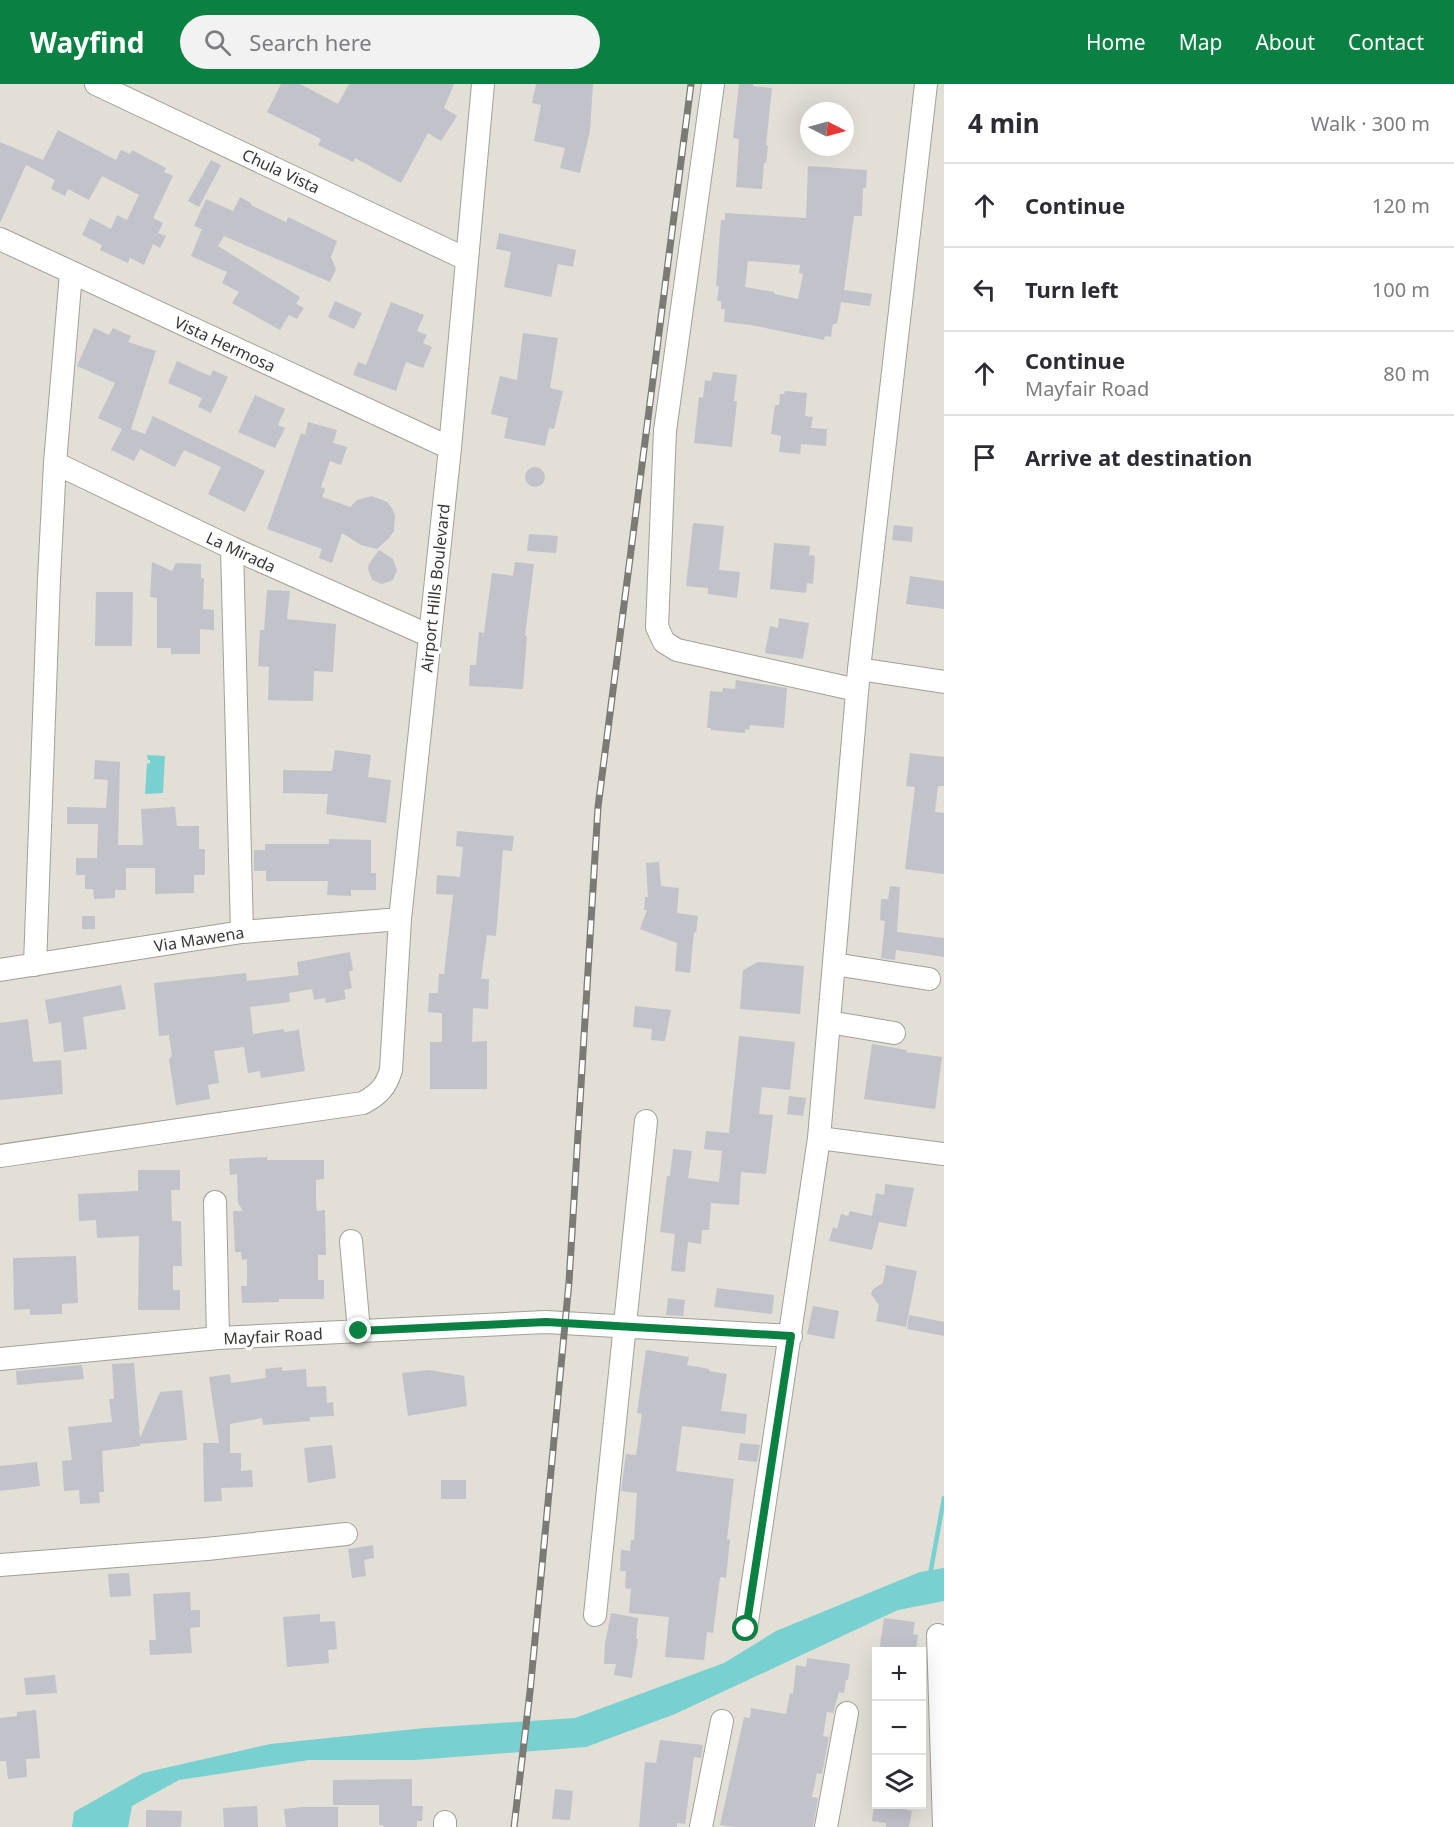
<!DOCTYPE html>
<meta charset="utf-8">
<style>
:root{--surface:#fff;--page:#f2f2f3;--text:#2b2b33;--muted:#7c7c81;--line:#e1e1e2;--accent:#0b8043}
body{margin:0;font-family:"Noto Sans",sans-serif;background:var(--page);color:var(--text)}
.controls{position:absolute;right:18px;bottom:18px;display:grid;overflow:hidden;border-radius:0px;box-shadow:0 6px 24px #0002}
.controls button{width:54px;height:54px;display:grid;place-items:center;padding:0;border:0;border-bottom:2px solid var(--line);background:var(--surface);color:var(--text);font:30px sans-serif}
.compass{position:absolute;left:800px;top:18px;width:54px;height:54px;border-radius:50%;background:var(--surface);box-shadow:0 6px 24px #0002;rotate:96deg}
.stop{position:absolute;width:18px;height:18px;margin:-14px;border:4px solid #0b8043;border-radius:50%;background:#fff}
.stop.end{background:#0b8043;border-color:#fff;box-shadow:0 2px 6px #0008}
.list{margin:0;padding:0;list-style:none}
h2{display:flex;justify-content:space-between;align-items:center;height:78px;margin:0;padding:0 24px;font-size:26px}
h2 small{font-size:20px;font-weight:400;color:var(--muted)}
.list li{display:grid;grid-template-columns:39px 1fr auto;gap:18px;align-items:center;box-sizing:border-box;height:84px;padding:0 24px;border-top:2px solid var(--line)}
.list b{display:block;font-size:22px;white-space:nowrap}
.list p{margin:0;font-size:20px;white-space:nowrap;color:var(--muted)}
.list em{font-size:20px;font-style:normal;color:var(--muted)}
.icon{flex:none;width:33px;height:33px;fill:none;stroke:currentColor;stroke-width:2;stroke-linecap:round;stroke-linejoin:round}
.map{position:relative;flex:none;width:944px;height:1743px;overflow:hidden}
header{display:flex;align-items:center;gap:36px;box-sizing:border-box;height:84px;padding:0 30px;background:var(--accent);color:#fff}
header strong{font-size:28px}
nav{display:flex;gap:33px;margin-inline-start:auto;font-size:21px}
.search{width:420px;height:54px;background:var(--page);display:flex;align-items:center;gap:15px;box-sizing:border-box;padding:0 21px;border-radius:33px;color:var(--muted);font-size:22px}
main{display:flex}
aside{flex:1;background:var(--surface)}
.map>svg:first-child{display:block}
.water{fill:#79d0d1}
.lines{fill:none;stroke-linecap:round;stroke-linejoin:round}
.stream{stroke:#79d0d1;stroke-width:4.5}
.building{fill:#c2c2cb;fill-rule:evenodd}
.minor-casing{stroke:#a1a097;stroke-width:24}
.minor{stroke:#fff;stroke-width:22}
.rail-casing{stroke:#7b7a74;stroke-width:7}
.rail{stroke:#fff;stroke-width:4.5;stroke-dasharray:14;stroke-linecap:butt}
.route{stroke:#0b8043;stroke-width:8}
.labels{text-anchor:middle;stroke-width:6;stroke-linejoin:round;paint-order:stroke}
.street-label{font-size:16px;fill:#383734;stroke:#fff}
</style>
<header>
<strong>Wayfind</strong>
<div class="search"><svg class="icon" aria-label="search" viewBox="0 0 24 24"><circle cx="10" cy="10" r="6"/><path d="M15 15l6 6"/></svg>Search here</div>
<nav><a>Home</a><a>Map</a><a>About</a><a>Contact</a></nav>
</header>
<main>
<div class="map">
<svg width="944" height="1743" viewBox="0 0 944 1743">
<rect width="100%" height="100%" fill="#e1dfd6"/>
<path class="water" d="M147 671 165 672 163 709 145 710 147 680 150 679V676H148Z
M944 1484V1517L898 1526 675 1630 586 1663 415 1676H309L179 1696 132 1722 128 1743H72L74 1728 143 1689 270 1660 425 1644 575 1634 724 1579 776 1547 920 1488Z"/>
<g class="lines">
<path class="stream" d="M930 1491 944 1414"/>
</g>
<path class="building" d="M281 0H300L338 20 349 0H454L444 24 457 32 441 57 428 49 401 99 355 74 353 78 318 61 321 55 267 28Z
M536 0H593L590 47 580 89 560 84 565 64 534 57 541 21 532 19Z
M739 0H753V2L772 4 766 61 768 62 766 79H764L762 105 736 103 739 55 733 54Z
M58 46 116 76 121 66 130 70 132 66 166 84 164 88 173 92 153 134 163 139 158 149 166 152 160 164 153 160 144 181 130 174 128 179 100 166 102 161 82 151 90 134 111 145 117 131 127 136 139 111 102 92 89 116 68 105 65 112 51 105 55 96 26 81 0 139V58L43 76Z
M211 76 221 81 199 123 188 117Z
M808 82 867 86 866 104H863L862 132H854L844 206 872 210 870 222 841 218 837 240H833L831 253 825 252 824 256 751 241 724 238 725 225H721V217H717L719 202H716L721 136H725V129L806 134ZM748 177 800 181 799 189 803 190 798 215 774 210V208L745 203Z
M240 113 251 119V121L286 138 288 133 337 157 331 173 336 185 330 198 224 152 218 162 300 213 296 220 304 224 297 235 289 231 280 246 232 219 239 208 222 199 227 188 191 172 202 145 194 142 206 115 233 127Z
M499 149 576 166 573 183 558 180 551 213 504 203 511 168 496 165Z
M335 217 362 229 354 245 328 233Z
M391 218 424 231 417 247 427 251 423 259 432 263 423 284 406 278 396 307 353 291 358 278 366 281Z
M94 244 109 251 113 244 131 252 128 258 156 267 131 345 145 350 153 332 265 387 245 428 208 410 221 383 184 366 175 383 140 365 134 377 111 366 122 345 98 334 115 299 77 282Z
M523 249 558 254 550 304 563 307 554 345 549 344 545 362 504 354 508 334 491 330 500 292 517 296Z
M177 277 210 292 213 286 228 293 211 329 198 323 202 314 168 299Z
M713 288 737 291 734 317H737L732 363 694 359 699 313 703 314 705 296 711 297Z
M785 307 807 309 805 332 813 333 811 344 827 345 826 362 801 360 800 370 779 368 781 352 771 350 775 321H779L780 310H784Z
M255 311 285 325 278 341 285 344 275 364 238 348Z
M308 338 337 346 333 359 347 363 341 381 330 377 321 403 325 405 322 413 350 423 357 416 372 412 387 418 392 424 395 432 394 447 389 454 377 465 361 461 342 449 332 479 319 474 322 465 267 445 301 349 305 351Z
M525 393a10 10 0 1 1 20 0a10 10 0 1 1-20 0Z
M693 439 724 442 719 486 740 488 737 514 708 510V504L686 502Z
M894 441 913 443 912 458 892 456Z
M529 450 558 452 556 469 527 467Z
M774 459 810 462 809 471 815 472 813 500 807 499 806 509 770 505Z
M379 466 393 475 397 486 393 496 382 500 372 496 368 485 369 480Z
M152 478 172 487 176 479 201 480V494H204L203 525 214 526V546L200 545V570H171V564H157V514L150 513Z
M515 478 534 480 525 552H527L523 605 469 602 470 581H476L479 548 484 549 492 489 513 492Z
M910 492 944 497V525L906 520Z
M267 506 290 507 287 535 336 540 333 588 314 587 313 617 268 616 269 583 258 582 260 546H264Z
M96 508H133L132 562H95Z
M779 534 809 539 803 575 765 569 770 542 778 544Z
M736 596 787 604 784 644 750 641 749 646 745 645V649L711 646V644H707L710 607 722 608 723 604 735 605Z
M335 666 371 671 368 693 391 696 386 739 326 730 328 710 283 709V686L332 687Z
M910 669 944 673V702H938L935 728 944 729V790L905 785 915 703 906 702Z
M95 676 120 678 118 761H143L141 725 175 723 177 742H199V765H205V791H194V809L155 810V784H126V806H115V814L94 815 93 805H85V791H76V774H97L98 740H67V723L106 724 108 696 94 695Z
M457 747 514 752 512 767 503 766 496 852 487 851 481 895H489L488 925 473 924 472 958 487 957V1005H430V958H442V929L428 928 429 909H438L439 890H444L453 811 436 810 437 791 460 793 463 763 456 762Z
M329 755 371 756V789H376V806H351V812L327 811 328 797H266V787H254V766H265V760H329Z
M659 778 661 802 679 804 677 829 698 832 696 849 694 848 690 889 675 887 677 859 640 845 647 826H644L645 813H648L646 779Z
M890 802 900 803 897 848 944 854V873L896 866 895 876 881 874 885 837 880 836 881 815H888Z
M82 832H95V845H82Z
M350 868 353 886 349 888 352 904 344 906 346 915 326 919 325 914 314 916 312 905 289 909 290 918 250 923 253 950 284 945V948L299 946 305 987 261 994 260 987 248 989 244 963 214 967 219 999 208 1001 210 1015 176 1021 169 975 172 972 169 951 159 952 154 899 246 889 247 897 299 891 297 878Z
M758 878 804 882 800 930 740 925 743 886Z
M121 901 126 925 83 933 87 965 64 968 61 938 49 940 45 916Z
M635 922 671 926 665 957 651 956 652 945 633 943Z
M28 935 33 978 61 976 63 1010 0 1016V939Z
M739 952 795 958 790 1006 762 1003 759 1030 773 1031 766 1090 741 1088 739 1121 711 1119 709 1146H702L701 1160 688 1158 685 1188 671 1187 675 1150 660 1148 667 1092H670L673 1065 692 1067 688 1094 719 1098 722 1067 704 1065 706 1047 729 1049Z
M872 960 907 966 906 968 942 973 935 1025 864 1015Z
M789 1012 806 1014 803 1032 787 1030Z
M267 1073V1076H324V1095L316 1096V1121L317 1127 325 1126 326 1171H318V1196H324V1215H279V1218L242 1219 241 1202H247V1175L242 1176 241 1168H235L233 1127H243L238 1119 237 1090 230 1091 229 1075Z
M138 1086H180V1106H171L172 1137H181L182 1182H173V1206H180V1226H138L139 1152 97 1154 96 1136 79 1137 78 1110 138 1107Z
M885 1100 914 1104 906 1143 879 1138 872 1166 829 1157 833 1143 837 1145 841 1130 848 1132 850 1127 872 1132 876 1109 884 1111Z
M76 1172 78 1219 62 1220V1230L30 1231V1225L14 1226 13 1174Z
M886 1181 917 1187 906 1243 876 1237 879 1221 871 1210 873 1205 883 1199Z
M717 1204 774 1211 772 1230 714 1223Z
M668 1214 685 1216 683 1232 666 1231Z
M813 1222 839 1227 834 1255 807 1250Z
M909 1231 944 1238V1252L907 1245Z
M646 1266 689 1273 687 1281 709 1285V1287L727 1290 721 1327 747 1330 745 1350 682 1342 676 1387 734 1395 727 1455 730 1456 726 1494 720 1493 713 1549 707 1548 704 1576 665 1573 669 1533 629 1529 631 1505 625 1504 626 1487H620L621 1466 630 1467 631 1456H634L637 1409 621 1407 626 1370 636 1371 642 1330 637 1329Z
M134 1279 140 1354 160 1308 182 1306 187 1356 140 1360V1362L102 1367 104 1408H99L100 1419 80 1420 79 1406 64 1407 62 1377 72 1376 68 1343 112 1338 109 1315H114L112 1280Z
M82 1281 84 1295 17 1301 16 1287Z
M282 1283V1287L306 1285 307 1303 326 1302 327 1319 333 1318 334 1332 310 1333V1337L263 1341 262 1334 230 1340V1369H241V1387L252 1386 253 1403 221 1404 222 1417 204 1418 203 1359H219L209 1293 230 1290 231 1299 266 1294 265 1285Z
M429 1286 464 1292 467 1322 408 1332 402 1289Z
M740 1359 760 1361 757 1378 738 1376Z
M332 1361 336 1394 308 1399 304 1364Z
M37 1378 40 1402 0 1407V1382Z
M441 1396H466V1415H441Z
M373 1461 374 1474 364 1476 366 1492 352 1494 348 1465Z
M129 1489 131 1512 110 1513 108 1490Z
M190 1508 191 1526H200V1543L190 1544 192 1569 150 1571 149 1556H156L153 1510Z
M611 1529 638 1534 636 1555H638L632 1594 614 1591 616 1580H604L605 1560Z
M320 1530V1538L335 1537 337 1565 328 1566 329 1579 287 1583 283 1533Z
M884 1534 915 1538 913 1550 918 1551 916 1565 910 1564V1568H879Z
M807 1574 850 1580 848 1596H846L844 1609 839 1608 833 1629 827 1628 823 1652 829 1653 822 1690 817 1689 812 1713 818 1714 813 1743H733L720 1741 744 1633 750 1634 751 1624 786 1630 790 1609 793 1610 796 1581 806 1583Z
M55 1591 57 1609 26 1611 24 1594Z
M36 1626 40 1674 26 1675 27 1693 8 1695 6 1677H0V1634L17 1632V1628Z
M660 1656 703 1661 701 1674 694 1673 685 1740 677 1739V1743H639L645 1678 656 1679Z
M412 1695V1722H423L422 1737H417V1743H383V1741H379V1721H333V1696Z
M555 1705 573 1707 570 1736 552 1735Z
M874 1720H906V1726L912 1727 909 1743H886V1739L872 1737Z
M257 1722 258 1743H224L223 1724Z
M302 1723H338V1743H286L284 1725Z
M146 1726 182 1727 181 1743H146Z"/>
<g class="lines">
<defs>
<path id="minor" d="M96 0 466 175
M713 0 665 347 657 543 664 558 677 566 857 606
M0 155 450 364
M55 379 232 464 430 552
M232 464 242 848
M859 585 944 598
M834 880 929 895
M35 881 49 495 55 379 71 189
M0 886 242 848 400 835
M829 938 894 949
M819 1054 944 1070
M0 1072 363 1019C379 1010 386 1003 391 986L400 835 450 364 483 0
M215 1118 218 1254
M351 1157 359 1247
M0 1275 218 1254 546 1238 791 1252
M0 1481 207 1465 346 1450
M595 1531 646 1037
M746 1545 819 1054 859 585 926 0
M938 1551 944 1743
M445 1743V1738
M701 1743 722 1637
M826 1743 847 1629"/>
</defs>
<use href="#minor" class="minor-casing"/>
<use href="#minor" class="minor"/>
<defs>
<path id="rail" d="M514 1743 530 1608 569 1198 598 723 691 0"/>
</defs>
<use href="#rail" class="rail-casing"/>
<use href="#rail" class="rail"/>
</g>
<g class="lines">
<path class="route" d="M359 1247 546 1238 791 1252 746 1545"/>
</g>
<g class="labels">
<g class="street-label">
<text transform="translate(281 87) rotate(25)" y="6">Chula Vista</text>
<text transform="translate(225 260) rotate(25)" y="6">Vista Hermosa</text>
<text transform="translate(241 468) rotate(25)" y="6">La Mirada</text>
<text transform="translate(435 504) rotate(-84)" y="6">Airport Hills Boulevard</text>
<text transform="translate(199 855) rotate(-9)" y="6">Via Mawena</text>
<text transform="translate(273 1252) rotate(-3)" y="6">Mayfair Road</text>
</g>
</g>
</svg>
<div class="controls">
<button>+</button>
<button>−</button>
<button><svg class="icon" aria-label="layers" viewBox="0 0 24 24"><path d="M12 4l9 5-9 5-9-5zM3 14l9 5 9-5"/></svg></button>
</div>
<svg class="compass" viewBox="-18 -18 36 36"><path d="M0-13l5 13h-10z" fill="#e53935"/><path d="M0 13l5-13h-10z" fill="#7c7c81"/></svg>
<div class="stop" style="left:746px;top:1545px"></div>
<div class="stop end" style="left:359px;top:1247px"></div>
</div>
<aside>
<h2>4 min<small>Walk · 300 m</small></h2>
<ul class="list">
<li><svg class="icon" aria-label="ahead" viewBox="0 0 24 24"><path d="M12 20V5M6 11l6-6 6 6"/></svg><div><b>Continue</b></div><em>120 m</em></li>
<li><svg class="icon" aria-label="left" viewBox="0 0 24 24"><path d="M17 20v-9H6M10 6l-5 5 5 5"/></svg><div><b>Turn left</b></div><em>100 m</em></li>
<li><svg class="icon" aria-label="ahead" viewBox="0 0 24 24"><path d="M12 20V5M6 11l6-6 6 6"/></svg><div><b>Continue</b><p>Mayfair Road</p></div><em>80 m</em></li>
<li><svg class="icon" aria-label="arrive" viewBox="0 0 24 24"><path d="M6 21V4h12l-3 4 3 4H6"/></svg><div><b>Arrive at destination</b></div></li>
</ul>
</aside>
</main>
